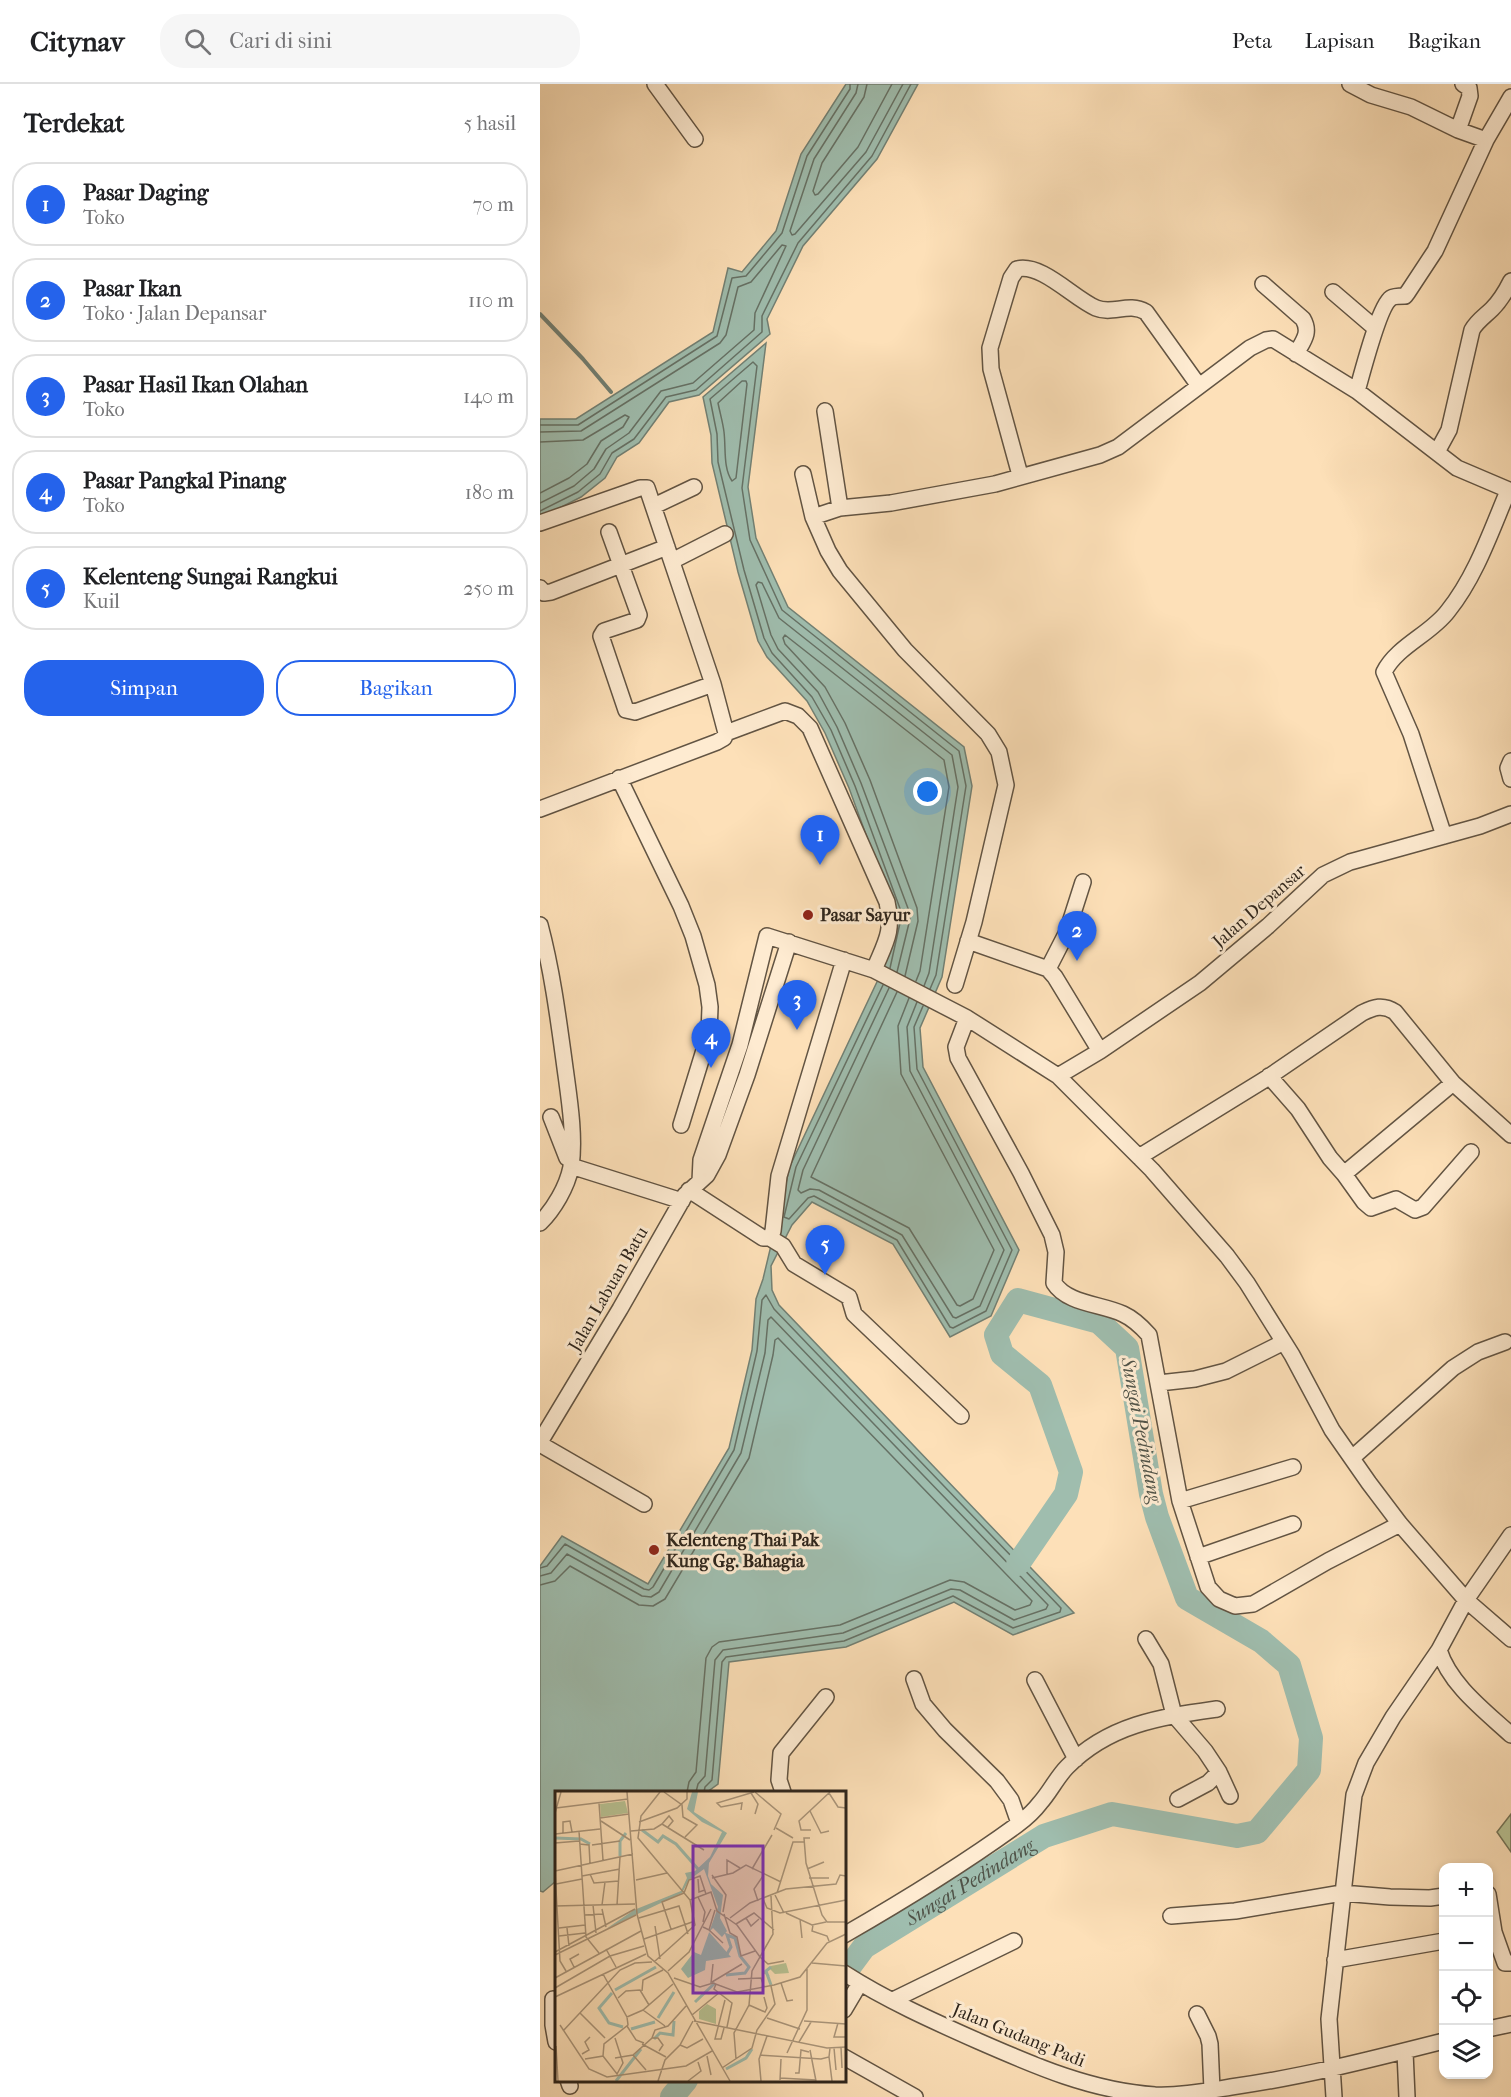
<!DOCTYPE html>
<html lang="id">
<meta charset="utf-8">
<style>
:root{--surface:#fff;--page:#f6f6f6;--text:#202124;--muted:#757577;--line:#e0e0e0;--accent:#2563eb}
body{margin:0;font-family:"IM FELL French Canon",serif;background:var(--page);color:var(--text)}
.controls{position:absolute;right:18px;bottom:18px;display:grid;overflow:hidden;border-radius:12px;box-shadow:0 3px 9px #0003}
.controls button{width:54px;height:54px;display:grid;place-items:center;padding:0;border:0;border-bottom:2px solid var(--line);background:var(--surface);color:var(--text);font:30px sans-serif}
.you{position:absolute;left:388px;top:708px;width:21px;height:21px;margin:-15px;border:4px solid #fff;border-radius:50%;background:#1a73e8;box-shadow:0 0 0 9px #1a73e833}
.badge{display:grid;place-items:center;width:39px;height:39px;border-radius:50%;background:var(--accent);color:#fff;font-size:20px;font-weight:700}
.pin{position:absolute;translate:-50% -50px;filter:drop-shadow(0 2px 3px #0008)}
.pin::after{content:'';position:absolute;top:32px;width:21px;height:18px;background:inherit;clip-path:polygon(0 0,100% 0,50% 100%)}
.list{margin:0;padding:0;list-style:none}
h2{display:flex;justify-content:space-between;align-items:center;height:78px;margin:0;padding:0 24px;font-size:26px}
h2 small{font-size:20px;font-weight:400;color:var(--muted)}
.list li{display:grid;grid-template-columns:39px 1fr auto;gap:18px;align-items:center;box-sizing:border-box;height:84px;margin:0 12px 12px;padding:0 12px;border:2px solid var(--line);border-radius:24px}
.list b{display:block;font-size:22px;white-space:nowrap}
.list p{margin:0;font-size:20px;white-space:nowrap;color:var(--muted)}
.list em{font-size:20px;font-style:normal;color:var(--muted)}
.actions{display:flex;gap:12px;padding:18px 24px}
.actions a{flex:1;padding:14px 0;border:2px solid var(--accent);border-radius:24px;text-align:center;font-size:21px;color:var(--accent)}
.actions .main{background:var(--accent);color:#fff}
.icon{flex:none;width:33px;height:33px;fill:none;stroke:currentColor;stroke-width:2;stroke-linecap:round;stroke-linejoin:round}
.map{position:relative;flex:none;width:971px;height:2013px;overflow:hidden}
header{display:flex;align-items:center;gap:36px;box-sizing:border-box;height:84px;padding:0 30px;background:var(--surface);border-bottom:2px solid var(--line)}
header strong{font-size:28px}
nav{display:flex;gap:33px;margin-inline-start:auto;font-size:21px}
.search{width:420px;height:54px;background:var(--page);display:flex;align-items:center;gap:15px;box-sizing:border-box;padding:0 21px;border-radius:24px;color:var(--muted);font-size:22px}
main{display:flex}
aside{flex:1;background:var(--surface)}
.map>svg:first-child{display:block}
.green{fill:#b9c394;stroke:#747458;stroke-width:1.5}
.water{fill:#9fbdae;stroke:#728074;stroke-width:1.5}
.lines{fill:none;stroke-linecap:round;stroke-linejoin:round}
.shore{stroke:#667165;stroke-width:1.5}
.stream{stroke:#728074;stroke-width:4}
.river{stroke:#9fbdae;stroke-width:24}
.minor-casing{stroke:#625443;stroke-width:18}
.minor{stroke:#feebd1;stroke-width:15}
.poi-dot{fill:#8f2418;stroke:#feebd1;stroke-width:2}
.labels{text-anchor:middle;stroke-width:6;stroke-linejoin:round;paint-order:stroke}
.street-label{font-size:18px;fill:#2e251c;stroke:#feebd1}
.poi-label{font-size:18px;font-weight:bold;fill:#2e251c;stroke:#feebd1;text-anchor:start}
.water-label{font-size:20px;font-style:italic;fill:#505348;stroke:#feebd1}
.inset-river{fill:none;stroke:#9fbdae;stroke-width:3}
.inset-road{fill:none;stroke:#aa957a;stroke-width:1.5}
.view{fill:#7b2cbf;fill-opacity:0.15;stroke:#7b2cbf;stroke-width:3}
.inset-edge{fill:none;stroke:#2e251c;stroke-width:3}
</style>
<header>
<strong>Citynav</strong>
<div class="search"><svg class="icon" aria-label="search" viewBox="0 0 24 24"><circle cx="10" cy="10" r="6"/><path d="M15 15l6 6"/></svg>Cari di sini</div>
<nav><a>Peta</a><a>Lapisan</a><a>Bagikan</a></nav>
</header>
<main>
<aside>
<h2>Terdekat<small>5 hasil</small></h2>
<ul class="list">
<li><span class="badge">1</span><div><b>Pasar Daging</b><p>Toko</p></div><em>70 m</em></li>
<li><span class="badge">2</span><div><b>Pasar Ikan</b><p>Toko · Jalan Depansar</p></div><em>110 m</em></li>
<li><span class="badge">3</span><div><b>Pasar Hasil Ikan Olahan</b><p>Toko</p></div><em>140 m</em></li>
<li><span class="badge">4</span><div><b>Pasar Pangkal Pinang</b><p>Toko</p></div><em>180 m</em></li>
<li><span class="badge">5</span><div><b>Kelenteng Sungai Rangkui</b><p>Kuil</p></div><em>250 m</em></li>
</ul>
<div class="actions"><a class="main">Simpan</a><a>Bagikan</a></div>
</aside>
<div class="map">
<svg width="971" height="2013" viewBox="0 0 971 2013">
<rect width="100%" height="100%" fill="#fde0b8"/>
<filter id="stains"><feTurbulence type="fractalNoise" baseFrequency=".00333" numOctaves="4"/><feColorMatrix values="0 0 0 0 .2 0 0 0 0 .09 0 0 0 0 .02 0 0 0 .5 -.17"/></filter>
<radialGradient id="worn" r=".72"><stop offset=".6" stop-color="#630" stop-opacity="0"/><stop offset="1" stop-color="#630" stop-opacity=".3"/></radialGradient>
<path class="green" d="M971 1730V1768L957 1748Z"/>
<path class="water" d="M306 0H378L337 75 263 162 227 235 230 250 159 311 129 318 99 359 77 373 65 394 41 413 0 434V335H36L173 248 188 184 202 188 236 147 261 70Z
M226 259 208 403 216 454 248 523 424 663 432 702 402 893 380 944 383 983 479 1166 451 1232 410 1253 353 1160 272 1118 252 1141 231 1182 232 1206 239 1221 534 1529 473 1551 414 1518 306 1563 189 1578 178 1700 167 1708H16V1797L3 1808 0 1807V1482L22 1452 108 1500 189 1364 212 1266 216 1215 223 1195 250 1082 344 883 356 833 309 704 285 649 267 617 227 573 218 557 198 488 172 379 171 351 163 313Z"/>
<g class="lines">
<path class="shore" d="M318 0 316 9 274 75 250 147 252 151 255 150 326 68 363 0
M327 0 324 13 282 79 273 107 275 111 278 110 318 63 352 0
M202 297H206L207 300 196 394 192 397C183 384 186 364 184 348 183 339 180 329 178 319Z
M0 341H38L177 252 192 194 206 192 242 149 267 72 310 5V0
M0 348 41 347 180 259 186 251 198 203 211 198 242 161 246 162 215 229 214 246 153 299 121 307 89 349 66 365 54 385 34 402 0 419
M0 358 43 356 85 331 89 333 83 343 61 357 47 380 29 394 0 409
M0 427 38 408 60 390 72 369 94 355 126 313 156 306 222 248V232L258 159 332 72 371 0
M350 884 362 830 315 702 291 646 272 613 232 569 224 554 204 486 178 378 177 350 170 315 213 278 217 282 202 404 210 456 242 526 419 667 426 702 396 891 390 905
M357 888 370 835 369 827 321 699 297 643 278 608 238 565 231 551 216 501 218 498 222 499 239 534 412 671 418 703 389 889 384 902
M365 892 378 837 377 824 330 696 305 639 285 603 245 560 243 554 245 551 404 676 409 703 380 887 376 897
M343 901 256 1083 244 1133 249 1135 268 1114 274 1112 357 1156 410 1243 413 1244 446 1227 472 1166 377 985 374 943 383 922
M349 904 263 1086 258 1106 261 1109 270 1105 279 1106 362 1151 413 1233 416 1234 440 1222 464 1166 370 987 367 943 377 918
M357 908 271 1093 369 1144 417 1221 420 1222 433 1215 454 1166 361 990 358 942 369 914
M0 1484 7 1482 25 1460 104 1505 109 1506 113 1503 194 1366 217 1267 222 1216 226 1211 234 1225 521 1524 520 1528 473 1544 413 1512 304 1557 186 1573 182 1578 172 1696 165 1703 164 1708
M0 1492 11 1489 27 1470 102 1512 111 1513 119 1508 201 1369 225 1269 228 1236 231 1233 508 1521 506 1525 474 1536 420 1506 411 1505 303 1549 183 1566 175 1576 165 1692 158 1700 156 1708
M0 1501 15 1497 30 1482 99 1521 113 1522 125 1515 209 1374 233 1271 235 1256 238 1254 492 1517 490 1521 475 1526 424 1498 410 1496 300 1541 179 1558 172 1563 166 1574 156 1688 149 1698 147 1708"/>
<path class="stream" d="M0 230 43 275 71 308"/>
<g class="river">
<path id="s1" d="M304 1890 324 1863 504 1752 572 1730 697 1752 717 1748 769 1686 771 1654 749 1581 721 1557 647 1514 617 1433 611 1410 587 1264 559 1238 478 1216 456 1251 462 1270 500 1301 531 1388 526 1410 478 1480"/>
<path d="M132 2013 146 1996"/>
</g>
<defs>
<path id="minor" d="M115 0 155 55
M810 0 831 11 871 23 918 46 946 56
M918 46 930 12 929 4 923 0
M723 200 763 235C771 249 763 257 756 270
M793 208 835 244
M817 307C822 290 839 222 851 214 854 212 861 212 865 212L868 208 895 167 946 56 971 13
M285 327 300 424
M897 368 909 346 932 246C937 237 945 232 952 225 960 217 966 207 971 197
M263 390 273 433 288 467 300 487 365 566 448 650 459 668 466 701 434 838 415 901
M480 391 451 285 450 264 471 194 477 185C502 179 533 214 556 224 573 231 588 218 606 228L659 302
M114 422 154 403
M273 433 300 424 351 419 455 400 560 371 578 363 710 264 726 256 733 255 817 307 917 384 971 407
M0 439 100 404H107L173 600 186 649
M69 448 99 531 97 536 64 547 61 552 86 626 95 628 173 600
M132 477 185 450
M0 504 4 509 11 508 127 463
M971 677 968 684 971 695
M79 694 141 822 153 852 167 901 170 923 169 950 141 1041
M0 725 177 658 184 654 186 649 245 627 258 632 270 644 347 818C354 848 345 859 334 886L427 934 518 992 612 1086 687 1172 707 1199 752 1271 792 1346 829 1399 860 1440 926 1516 971 1555
M904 752 871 650 844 588C857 562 891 550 908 527 936 492 951 447 968 407
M543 798 527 848 508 885 515 893 560 967
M0 841C13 890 19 940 26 991 30 1020 35 1054 31 1083 27 1103 14 1125 0 1139
M428 857 508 885
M427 934 416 963 418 974 481 1089 512 1151 516 1168 514 1199C527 1220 562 1220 583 1230 594 1235 601 1242 609 1251L640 1417 668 1503 679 1515 695 1522 713 1520 788 1477 860 1440
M518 992 560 967 660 899 728 842 783 791 810 778 940 742 971 730
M729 992 758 1025 790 1074 804 1090 913 999
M11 1033 27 1074
M599 1073 724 996 822 929C834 923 843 920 855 928L913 999 971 1051
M31 1082 142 1117
M804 1090 824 1118 831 1124 856 1115 875 1126 883 1123 931 1068
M160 1097 161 1076 200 961 227 852 334 886
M149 1106 223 1154H230L233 1147 239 1092 304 876
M230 1154 243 1162 254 1180 309 1213 314 1230 421 1332
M619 1299 655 1295 686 1287 744 1258
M0 1358 80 1225 145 1111 167 1091 178 1071 207 991 249 858
M0 1360 104 1420
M812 1374 913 1284 938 1268 965 1258
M640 1417 753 1383
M658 1473 753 1440
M606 1555 621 1580 634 1631 665 1667 679 1688 690 1712
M899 1566C910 1601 945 1627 971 1651
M374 1595 383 1620 405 1646 457 1697 471 1716 479 1739
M495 1596 536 1675
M243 1708 239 1696 241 1669 286 1613
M638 1715 668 1699 679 1688
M948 1810 954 1848 965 1879H971
M631 1832 695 1827 802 1809 850 1813 890 1814 904 1812
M304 1851C363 1817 422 1781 477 1741 485 1735 494 1727 500 1719 510 1708 517 1693 527 1683 569 1640 621 1633 677 1625
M795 1876 904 1857
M304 1889C346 1916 393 1937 438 1957 495 1982 552 2007 615 2011 640 2012 666 2007 691 2003 763 1993 833 1975 904 1957
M13 1915V1941L16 1958
M353 1916 474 1857
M304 1926 320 1899
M657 1930 668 1952 670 1960 672 2006
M948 1945 971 1940
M865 1968 867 2013
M304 1973 375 2013
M28 1996 30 2002
M794 2013 789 1935 814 1711 826 1679 853 1633 899 1566 926 1516 971 1451"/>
</defs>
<use href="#minor" class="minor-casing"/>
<use href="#minor" class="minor"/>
</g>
<g class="poi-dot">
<circle cx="268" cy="831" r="6"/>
<circle cx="114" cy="1466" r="6"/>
</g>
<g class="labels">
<g class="street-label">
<text transform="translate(719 822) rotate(-41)" y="6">Jalan Depansar</text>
<text transform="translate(68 1205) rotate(-60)" y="6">Jalan Labuan Batu</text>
<text transform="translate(479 1951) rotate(22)" y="6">Jalan Gudang Padi</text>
</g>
<g class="poi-label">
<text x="280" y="837">Pasar Sayur</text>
<text x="126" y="1462">Kelenteng Thai Pak<tspan x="126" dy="21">Kung Gg. Bahagia</tspan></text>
</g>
<g class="water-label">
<text transform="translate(602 1346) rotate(79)" y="7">Sungai Pedindang</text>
<text dy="7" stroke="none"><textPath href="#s1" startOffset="158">Sungai Pedindang</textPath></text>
</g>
</g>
<g transform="translate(15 1707)">
<rect width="291" height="291" fill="#fde0b8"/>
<path d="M70 10 73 22 46 26 45 13ZM231 172 234 182 220 183 215 178 210 180 215 185 207 182 216 175ZM152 213 161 218V233L144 228V220Z" fill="#b9c394"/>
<path d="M137 1H143L139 21 172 42 154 72 153 85 156 93 168 104 165 127 172 140 167 146 158 137 154 141 176 166 151 170 150 179 133 187 126 178 139 161 146 164 163 116 149 78 134 89 127 102 51 138 79 119 126 100 132 87 130 82 140 80 155 66 167 41 147 31 132 18Z" fill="#9fbdae"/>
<path class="inset-river" d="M87 39 103 51 108 45 121 53 143 78M0 47 26 48 35 53M65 65V50L71 42M216 176 211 180 216 194M171 184 190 182 194 176 185 165 180 147 172 144 176 156 172 163M60 199 101 176M57 202 44 217 54 232 68 236M140 211 160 192M103 227 119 201M76 238 100 231M99 248 105 242 118 244 119 230M171 278 191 267 197 258M61 290 86 258"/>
<path class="inset-road" d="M72 1 82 123 93 165 113 182 175 290M109 1 127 14 128 26 142 34 130 46M200 1 226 23 219 39M196 2 203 13 200 23M274 2 283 16 291 17M44 12 48 69M1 17 73 8M186 19 187 12 166 16 162 12 199 1M255 20 266 42 274 40M0 22 6 1M45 27 74 23M46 30 75 49M84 31 122 17 132 8V1M107 33 114 25 118 30 113 36M221 37 238 47M256 39H246L244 30 275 1M24 40 31 146 44 162M76 40 99 38 107 33 149 59M8 42V31L15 30 17 41M0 43 45 38M255 47H249L251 72 267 124 272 131H291M0 52 24 50M24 53 34 54 35 72M37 54 65 50M197 78 217 44M252 78 269 71M0 80 78 63M0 81 5 170 11 180M35 83 39 92 64 90M157 84 171 104 168 121M172 84V69L185 77M27 85 65 78M157 87 178 82 191 74 226 91M254 87H274M143 88 144 101 150 99M81 89 112 82M1 93 27 88M129 102 134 89 145 85 151 103M222 102 238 51H249M220 104 229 122M143 106 150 121 148 131M208 108 212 117 225 122 291 109M135 109 156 101 162 120 182 134 205 166 213 173 229 170M203 110 199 98 208 85M38 114 41 142M47 114 50 91M62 114 65 66M0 115 80 113M47 118 51 136M231 122 257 134 271 131M169 123 175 142 182 146 186 165 200 160M29 124 48 123M84 127 124 115 133 143M175 127 195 112 231 98 281 93 285 84 291 85M191 127 196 135 204 128M245 128 247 147M181 133 199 122 219 139M258 134 257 140 272 145 274 150M100 135 105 168M148 136 154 139 160 119M4 137 30 134M12 137 14 155M116 138 107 111 129 102M154 139 168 152M4 145 30 142M89 148 140 130M51 158 61 176M0 161 80 118M0 164 81 124M99 171 140 134 135 109 83 47 86 25 105 1M257 172 291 175M19 176 15 168 24 163M113 180 134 161 156 118M48 183 72 226 88 219 118 193M0 187 86 140M119 187 145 196 158 192 182 201 219 194 245 186 272 152 291 143M183 188 206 187 209 196M157 191 187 173M156 192 158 173M226 192 232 210 238 209M161 193 159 198 177 212 172 236M0 197 55 165 89 155M87 200 88 189 108 179M0 206 91 163M63 207 71 200 85 199 94 214M194 214 210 221 212 217 209 206M88 219 110 235M25 222 50 247M137 224 165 201M212 227 245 238M139 230 272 257 291 256M249 230 291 233M283 232 279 246H291M5 234 34 278 52 286 131 275 157 260M72 235 81 249 89 252M169 237 166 248H160L170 209M8 240 65 179 80 172 97 171M97 247H103L108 254 104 260M244 251 256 231M87 253 111 266M125 254 132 257 148 248M1 255 3 290M286 256 287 277M279 257 281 279M255 259 261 290M232 262 252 219V178M27 263 34 259 30 251 35 246M78 264 91 279M205 264 266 268 274 266 275 257M48 265 62 283 68 272 60 247M152 265 156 284M274 266 277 290M60 267 78 264 97 247 100 239 113 235 131 215M30 268 48 265 49 253 73 234 72 226M181 268 179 242 194 214 197 180 218 143 216 105M167 277 197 257 202 239 220 213 216 195M240 282H244L246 259 254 261M225 287 261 289M225 289 226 268M103 290 110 269 125 254 138 230M133 290 146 280 143 271M206 290 204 268 212 245"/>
<path class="view" d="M138 55H208V202H138Z"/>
<rect width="291" height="291" class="inset-edge"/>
</g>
<rect width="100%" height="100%" filter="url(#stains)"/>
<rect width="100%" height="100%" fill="url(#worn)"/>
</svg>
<div class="controls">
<button>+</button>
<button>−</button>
<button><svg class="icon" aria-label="locate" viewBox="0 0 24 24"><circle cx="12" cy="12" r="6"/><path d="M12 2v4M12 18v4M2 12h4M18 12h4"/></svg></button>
<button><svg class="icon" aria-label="layers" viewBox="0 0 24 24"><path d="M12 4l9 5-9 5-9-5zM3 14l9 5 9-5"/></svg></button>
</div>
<div class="you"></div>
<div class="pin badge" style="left:280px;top:781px">1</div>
<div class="pin badge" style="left:537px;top:877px">2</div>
<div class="pin badge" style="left:257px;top:946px">3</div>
<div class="pin badge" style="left:171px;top:984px">4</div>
<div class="pin badge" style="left:285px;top:1191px">5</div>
</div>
</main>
